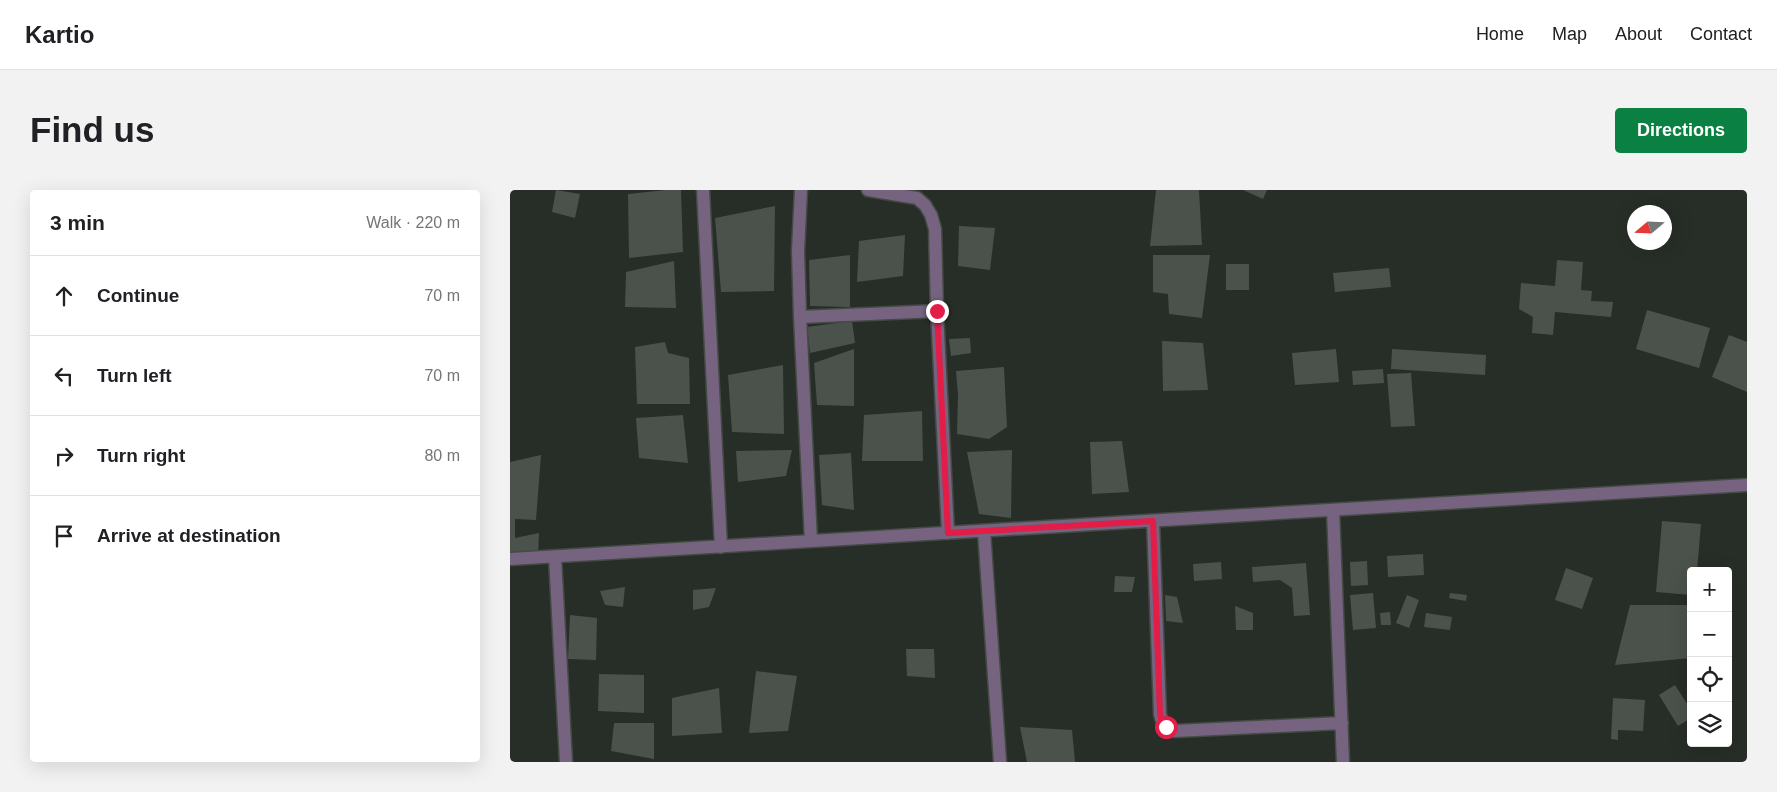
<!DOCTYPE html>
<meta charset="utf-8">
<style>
:root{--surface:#fff;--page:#f2f2f2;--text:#202124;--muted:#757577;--line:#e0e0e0;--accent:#0b8043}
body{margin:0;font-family:Helvetica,sans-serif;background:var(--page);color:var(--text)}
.controls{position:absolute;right:15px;bottom:15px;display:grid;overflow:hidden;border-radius:5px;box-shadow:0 5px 20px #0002}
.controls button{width:45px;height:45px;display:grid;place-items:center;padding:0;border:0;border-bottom:1px solid var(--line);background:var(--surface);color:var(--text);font:25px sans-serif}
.compass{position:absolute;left:1117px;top:15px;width:45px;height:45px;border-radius:50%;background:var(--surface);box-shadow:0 5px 20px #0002;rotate:251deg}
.stop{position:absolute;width:15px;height:15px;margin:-11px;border:4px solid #e11d48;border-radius:50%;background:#fff}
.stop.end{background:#e11d48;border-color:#fff;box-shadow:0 1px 5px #0008}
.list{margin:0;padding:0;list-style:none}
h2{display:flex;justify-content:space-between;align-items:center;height:65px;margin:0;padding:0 20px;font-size:21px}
h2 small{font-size:16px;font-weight:400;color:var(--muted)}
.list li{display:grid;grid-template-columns:32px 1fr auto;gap:15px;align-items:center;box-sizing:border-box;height:80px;padding:0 20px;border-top:1px solid var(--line)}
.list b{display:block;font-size:19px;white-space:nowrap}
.list em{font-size:16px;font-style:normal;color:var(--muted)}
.icon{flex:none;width:28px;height:28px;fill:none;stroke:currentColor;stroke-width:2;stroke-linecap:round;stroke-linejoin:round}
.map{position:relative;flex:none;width:1237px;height:572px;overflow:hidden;border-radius:5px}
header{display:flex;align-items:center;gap:30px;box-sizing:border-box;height:70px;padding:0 25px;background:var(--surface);border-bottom:1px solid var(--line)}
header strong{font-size:24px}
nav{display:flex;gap:28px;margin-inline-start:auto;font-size:18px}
.intro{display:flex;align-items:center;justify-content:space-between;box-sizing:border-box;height:120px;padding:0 30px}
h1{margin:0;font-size:35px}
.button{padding:12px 22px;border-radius:5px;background:var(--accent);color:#fff;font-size:18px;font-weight:700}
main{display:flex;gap:30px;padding:0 30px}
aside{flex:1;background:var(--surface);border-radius:5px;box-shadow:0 5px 20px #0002}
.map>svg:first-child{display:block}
.building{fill:#4b524b}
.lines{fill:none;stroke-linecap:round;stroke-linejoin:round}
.minor-casing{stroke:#444a44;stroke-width:15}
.minor{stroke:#756380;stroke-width:12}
.route{stroke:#e11d48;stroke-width:6}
</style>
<header>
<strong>Kartio</strong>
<nav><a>Home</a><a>Map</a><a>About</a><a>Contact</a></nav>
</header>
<div class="intro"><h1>Find us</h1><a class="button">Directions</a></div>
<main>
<aside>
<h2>3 min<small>Walk · 220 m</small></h2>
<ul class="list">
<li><svg class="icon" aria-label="ahead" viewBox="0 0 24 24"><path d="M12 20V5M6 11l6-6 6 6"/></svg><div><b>Continue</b></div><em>70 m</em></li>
<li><svg class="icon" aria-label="left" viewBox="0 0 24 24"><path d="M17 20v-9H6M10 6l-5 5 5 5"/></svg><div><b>Turn left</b></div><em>70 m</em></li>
<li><svg class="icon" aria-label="right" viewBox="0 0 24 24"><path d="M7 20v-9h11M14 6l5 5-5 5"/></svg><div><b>Turn right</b></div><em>80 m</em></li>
<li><svg class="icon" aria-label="arrive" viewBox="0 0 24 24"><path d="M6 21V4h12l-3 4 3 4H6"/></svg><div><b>Arrive at destination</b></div></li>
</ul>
</aside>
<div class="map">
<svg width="1237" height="572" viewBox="0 0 1237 572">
<rect width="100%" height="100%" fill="#272d27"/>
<path class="building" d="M46 0 70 4 65 28 42 22Z
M156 0H171L173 62 119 68 118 4Z
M646 0H689L692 55 640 56Z
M733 0H757L753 9Z
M265 16 264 101 211 102 205 28Z
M449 36 485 38 480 80 448 76Z
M395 45 393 86 347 92 349 51Z
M340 65V117L300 116 299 70Z
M643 65H700L692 128 659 124 658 104 643 102Z
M1047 70 1073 72 1071 100 1082 101 1081 111 1103 112 1101 127 1045 122 1043 145 1022 143 1023 127 1009 119 1011 93 1045 96Z
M164 71 166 118 115 117 116 82Z
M716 74H739V100H716Z
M879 78 881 97 825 102 823 83Z
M1137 120 1200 138 1189 178 1126 159Z
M342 131 345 153 300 163 297 137Z
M1219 145 1237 152V202L1202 187Z
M460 148 461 163 441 166 439 149Z
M652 151 693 153 698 200 653 201Z
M155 152 158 163 179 168 180 214H127L125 157Z
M344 159V216L307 215 304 173Z
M826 159 829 192 785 195 782 163Z
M882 159 976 165 975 185 881 179Z
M273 175 274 244 222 242 218 185Z
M494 177 497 237 479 249 447 244 448 205 446 181Z
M873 179 874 193 843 195 842 181Z
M901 183 905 236 881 237 877 184Z
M412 221 413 271H352L354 225Z
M173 225 178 273 129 268 126 228Z
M612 251 619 302 582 304 580 252Z
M282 260 276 286 228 292 226 261Z
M502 260 501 328 469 324 457 262Z
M341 263 344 320 312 315 309 265Z
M31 265 26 330 5 329V348L29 343 28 368 0 364V272Z
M1152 331 1191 334 1187 381H1181V405L1146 402Z
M913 364 914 385 878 387 877 366Z
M857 371 858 395 841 396 840 372Z
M711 372 712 389 684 391 683 374Z
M796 373 800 425 784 426 782 398 770 390 743 392 742 377Z
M1056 378 1083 388 1072 419 1045 410Z
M605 386 625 387 622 402H604Z
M115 397 113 417 95 415 90 401Z
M206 398 199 417 183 420V400Z
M863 403 866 438 843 440 840 405Z
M940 403 957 405 956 411 939 408Z
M655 405 667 407 673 433 656 431Z
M897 405 909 410 899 438 886 433Z
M1120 415H1181V468L1105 475Z
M725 416 743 423V440H726Z
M880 422 881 435H871L870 423Z
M916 423 942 427 940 440 914 437Z
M60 425 87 428 86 470 58 469Z
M396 459H424L425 488 397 486Z
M246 481 287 486 278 541 239 543Z
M89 484 134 485V523L88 521Z
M1165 495 1181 520V528L1168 536 1149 505Z
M209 498 212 543 162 546V508Z
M1103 508 1135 510 1133 541 1108 540V550L1101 549Z
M104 533H144V569L101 561Z
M510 537 562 540 565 572H517Z"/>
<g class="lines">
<defs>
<path id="minor" d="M193 0 211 357
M291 0 288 61 290 127 301 351
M358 0 407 8 415 15 421 25 425 39 427 121 438 343
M290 127 427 121
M823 320 833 572
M643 331 650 524C652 534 655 537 665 541L832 533
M474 341 490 572
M45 367 56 572
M0 369 1237 295"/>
</defs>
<use href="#minor" class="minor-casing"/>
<use href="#minor" class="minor"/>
</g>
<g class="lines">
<path class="route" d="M427 121 438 343 643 331 650 524 652 533 656 537"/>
</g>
</svg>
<div class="controls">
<button>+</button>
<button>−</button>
<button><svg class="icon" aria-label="locate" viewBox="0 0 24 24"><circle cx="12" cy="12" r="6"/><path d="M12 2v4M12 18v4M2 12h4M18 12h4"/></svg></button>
<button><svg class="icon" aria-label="layers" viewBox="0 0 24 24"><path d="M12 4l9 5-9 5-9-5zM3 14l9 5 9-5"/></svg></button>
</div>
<svg class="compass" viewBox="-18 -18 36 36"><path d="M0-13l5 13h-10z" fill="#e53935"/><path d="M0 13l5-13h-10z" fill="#757577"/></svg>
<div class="stop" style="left:656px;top:537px"></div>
<div class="stop end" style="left:427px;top:121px"></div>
</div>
</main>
